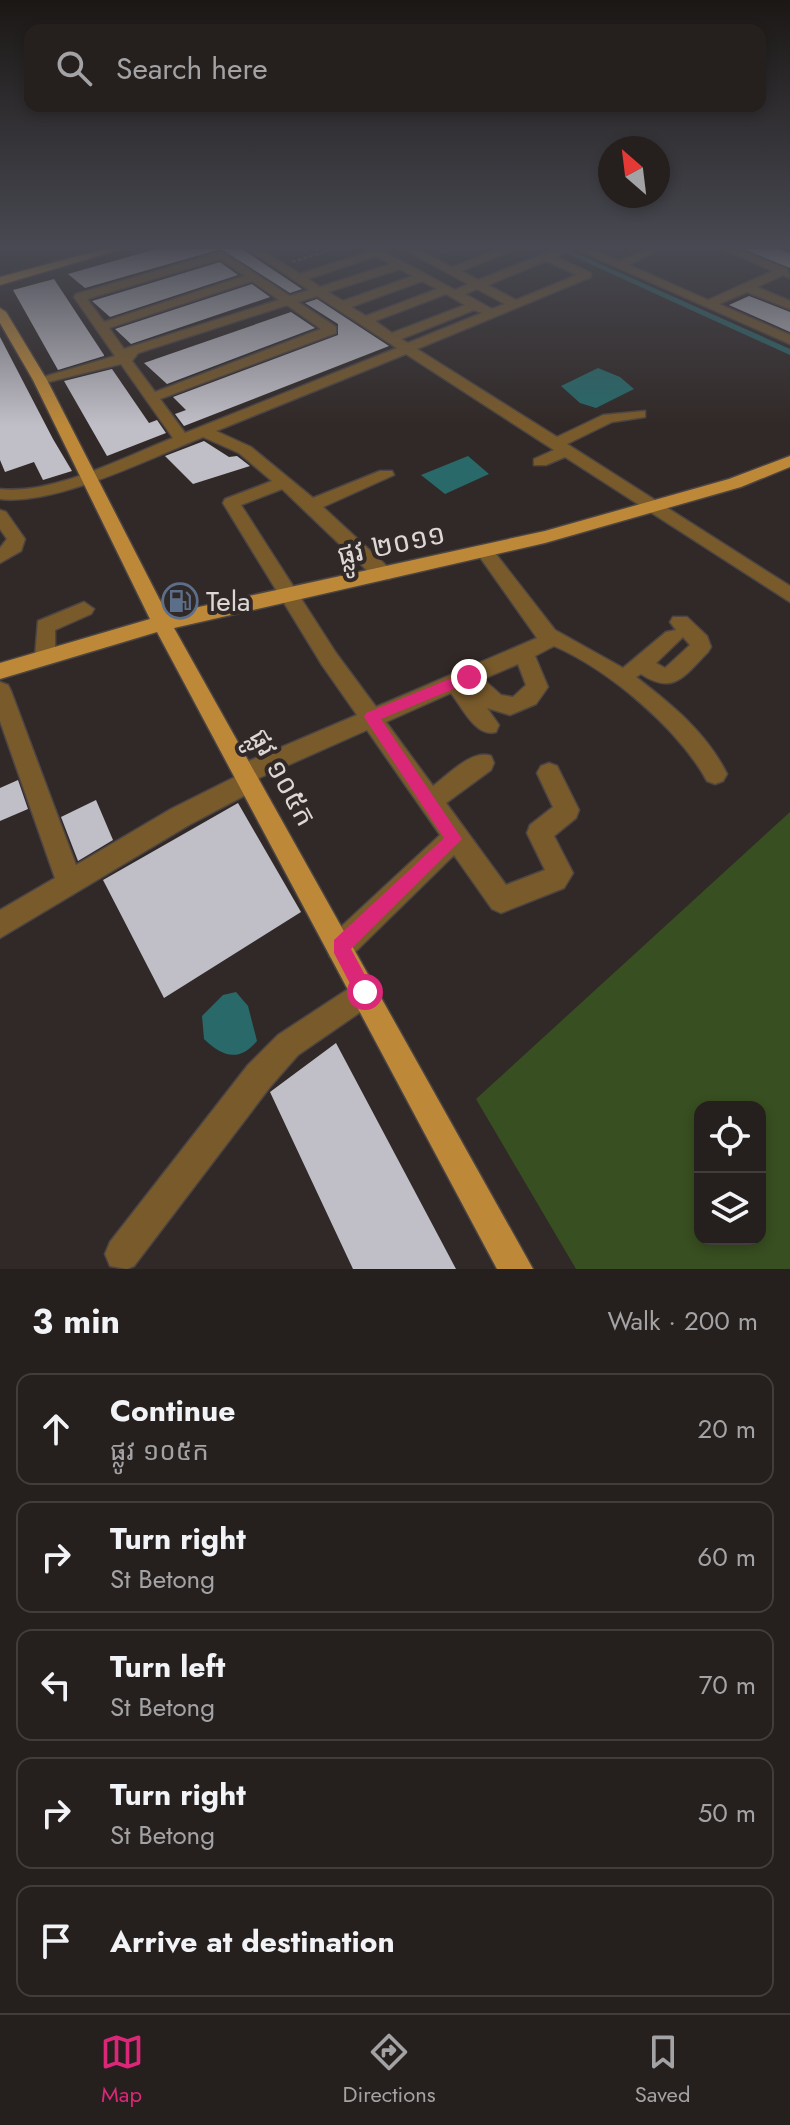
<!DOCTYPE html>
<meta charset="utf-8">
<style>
:root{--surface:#251f1d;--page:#2d2726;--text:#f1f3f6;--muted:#a3a2a4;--line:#423d3b;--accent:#db2777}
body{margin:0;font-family:Jost,"Noto Sans Khmer",sans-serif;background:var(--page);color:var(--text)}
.controls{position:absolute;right:24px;bottom:24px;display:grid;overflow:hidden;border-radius:16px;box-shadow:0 4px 12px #0003}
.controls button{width:72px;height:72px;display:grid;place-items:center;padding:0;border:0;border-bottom:2px solid var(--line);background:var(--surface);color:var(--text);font:40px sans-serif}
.compass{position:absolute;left:598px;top:136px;width:72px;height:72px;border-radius:50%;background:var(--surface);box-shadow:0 4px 12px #0003;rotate:332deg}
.stop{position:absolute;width:24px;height:24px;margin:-18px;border:6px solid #db2777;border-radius:50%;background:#fff}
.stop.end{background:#db2777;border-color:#fff;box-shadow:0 2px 8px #0008}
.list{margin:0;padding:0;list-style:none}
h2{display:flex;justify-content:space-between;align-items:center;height:104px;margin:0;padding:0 32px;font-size:34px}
h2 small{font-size:26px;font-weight:400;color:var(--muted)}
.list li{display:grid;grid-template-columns:52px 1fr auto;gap:24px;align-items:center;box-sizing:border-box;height:112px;margin:0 16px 16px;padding:0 16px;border:2px solid var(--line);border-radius:16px}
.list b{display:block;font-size:30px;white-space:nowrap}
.list p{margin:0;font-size:26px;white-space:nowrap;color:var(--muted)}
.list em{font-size:26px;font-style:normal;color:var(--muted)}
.icon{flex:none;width:44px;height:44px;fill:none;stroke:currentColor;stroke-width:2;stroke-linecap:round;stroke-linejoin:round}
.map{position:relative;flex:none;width:790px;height:1269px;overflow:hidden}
.search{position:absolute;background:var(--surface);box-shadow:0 4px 12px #0003;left:24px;right:24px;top:24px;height:88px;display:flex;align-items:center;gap:20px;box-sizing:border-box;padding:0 28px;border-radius:16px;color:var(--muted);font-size:30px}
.sheet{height:744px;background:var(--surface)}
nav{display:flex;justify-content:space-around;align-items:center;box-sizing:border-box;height:112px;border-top:2px solid var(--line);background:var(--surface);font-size:22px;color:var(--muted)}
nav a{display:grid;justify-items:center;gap:4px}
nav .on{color:var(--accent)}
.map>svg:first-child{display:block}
.green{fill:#384f21;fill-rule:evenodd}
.water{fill:#29696a}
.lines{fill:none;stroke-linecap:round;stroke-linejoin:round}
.canal{fill:#29696a;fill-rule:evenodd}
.building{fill:#c0bec7}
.minor-casing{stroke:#4c4543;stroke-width:3}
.major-casing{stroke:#4c4543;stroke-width:3}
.path{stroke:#716a68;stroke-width:2;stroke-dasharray:4 2;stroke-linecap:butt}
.minor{fill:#795a2b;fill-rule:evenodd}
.major{fill:#bd8939;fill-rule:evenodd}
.route{fill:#db2777}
.labels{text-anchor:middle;stroke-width:8;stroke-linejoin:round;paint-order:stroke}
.street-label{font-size:28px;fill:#dcd7d5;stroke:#312927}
.poi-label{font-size:28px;fill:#dcd7d5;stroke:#312927;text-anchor:start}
</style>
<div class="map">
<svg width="790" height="1269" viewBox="0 0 790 1269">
<rect width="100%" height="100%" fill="#312927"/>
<path class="green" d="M790 812V1269H576L476 1099ZM700 1107H760V1239H700Z"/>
<path class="water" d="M598 368 620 377 634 389 596 408 580 403 561 386Z
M468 456 489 474 445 494 421 475Z
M236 992 248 1006 257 1041C238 1063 222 1056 204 1039L202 1016 223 995Z"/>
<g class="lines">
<path class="canal" d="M557 249H567L790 349V355Z"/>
</g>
<path class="building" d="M156 249H242L302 289 290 293 221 249 85 288 68 274Z
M744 249H779L790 253V268Z
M220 262 238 275 110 317 92 301Z
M54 279 104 355V356L58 370 13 290Z
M252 284 270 297 131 344 115 329Z
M749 296 790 312V332L729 305Z
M317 299 389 346 184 426 175 414 186 410 173 397 338 335V324L305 303Z
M291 312 315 328 167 384 144 363Z
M0 337 53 439 72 471 43 480 34 462 5 472 0 460Z
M112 369 149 423 157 420 166 433 107 456 64 381Z
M204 441 229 457 237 456 250 466 193 484 165 456Z
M18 780 28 809 0 821V788Z
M96 800 113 840 78 861 61 817Z
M238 803 301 912 164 998 103 880Z
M336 1043 456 1269H353L270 1092Z"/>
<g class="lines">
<defs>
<path id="minor" d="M248 249H260L300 274 368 252 366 249H379L455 290 468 284 404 249H417L452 267 501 249H516L461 271 478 280 557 249H571L556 257 591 273V277L417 349 557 437 603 415 645 411V417L612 422 567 444 790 586V602L565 457 546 465H534V459L554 450 406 354 216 431 251 447 313 498 380 471H392L394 475 323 507 390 569 392 574 390 579H376L282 489 241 505 336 653 376 707 537 638 477 553 486 547 492 549 555 630 623 668 666 632 676 630 670 622 673 617H687L707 636 711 647 708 652C685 675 674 696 641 674L636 677C671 704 707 733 727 774L723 781 715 784 707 781C679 729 609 670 554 646L535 656 548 687 536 704 510 715 487 708 499 725 496 732C476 738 462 707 451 693L386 722 433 786C448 775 472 749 491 756L494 763 491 770 446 803 506 885 545 870 527 833 530 825 553 807 537 773 541 766 549 763 557 766 579 810 576 818 554 836 573 873 564 888 501 913 492 909 454 855 350 957 340 961 330 957 326 947 330 937 440 835 367 730 259 778 257 789 189 825 0 938V910L55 878 0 721V682L8 685 11 691 76 865 171 809 235 777 233 773 237 766 357 715 322 665 223 503 225 499 272 481 239 453 203 437C151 458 55 506 0 499V489C53 495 124 457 173 438L121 364 40 384 33 380 115 356 74 297 76 294 222 252 290 296 309 290ZM376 256 391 264 320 287 308 279ZM220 259 245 276 104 322 87 299ZM546 261 577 275 516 300 488 285ZM400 269 413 276 343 301 328 292ZM252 281 279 300 124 349 109 328ZM422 281 437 289 366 316 351 307ZM477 289 505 304 492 309 465 294ZM446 294 465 305 392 333 375 321ZM317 296 397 348 185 433 160 399 336 333V327L298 302ZM287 305 321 329 155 392 132 361 138 353ZM474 310 482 313 408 343 401 339ZM683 637 690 645 665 668 656 663ZM518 664 526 685 513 697 501 695 483 679Z
M576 249H591L619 261 648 249H662L629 265 708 300 773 271 722 249H736L787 269 790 278 783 275 757 287 790 301V309L747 292 719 304 790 335V344Z
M0 510 6 512 25 539 21 551 0 563V548L7 539 0 529Z
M178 596C188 599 195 607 200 616L197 621H183L174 611 155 616 145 609 148 604Z
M84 602 94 609 91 614 55 630V657L52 663H38L35 657 38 621Z
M365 978 375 982 379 992 375 1002 298 1055 270 1087 134 1266 127 1269 110 1266 105 1254 110 1242 248 1065 278 1035Z"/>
<path id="major" d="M104 249H122L0 285V277Z
M0 308 6 312 47 380 167 614 545 531 729 479 790 456V467L741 487 545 543 174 628 533 1269H497L157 632 0 679V663L150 619 33 380 0 323Z"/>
</defs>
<use href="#minor" class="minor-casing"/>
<use href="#major" class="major-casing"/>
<path class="path" d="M441 252 452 249
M292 262 334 249"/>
<use href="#minor" class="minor"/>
<use href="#major" class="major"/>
</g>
<linearGradient id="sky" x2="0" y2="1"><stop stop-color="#1b1715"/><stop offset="0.58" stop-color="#484952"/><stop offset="1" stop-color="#484952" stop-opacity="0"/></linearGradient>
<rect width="790" height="426" fill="url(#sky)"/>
<path class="route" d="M469 671 473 673V681L381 719 462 839 351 949 374 992 365 1001 358 999 334 953V940L444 838 364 717 366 713Z"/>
<defs>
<symbol id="fuel-ring" viewBox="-11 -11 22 22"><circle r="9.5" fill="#312927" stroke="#5c6f8a" stroke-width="1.5"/><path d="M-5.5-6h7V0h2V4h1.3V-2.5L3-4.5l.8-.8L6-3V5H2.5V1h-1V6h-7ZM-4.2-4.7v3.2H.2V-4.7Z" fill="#5c6f8a"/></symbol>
</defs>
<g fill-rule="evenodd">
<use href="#fuel-ring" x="160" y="581" width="40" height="40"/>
</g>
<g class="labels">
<g class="street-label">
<text transform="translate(391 544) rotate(-12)" y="10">ផ្លូវ ២០១១</text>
<text transform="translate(283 777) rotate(61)" y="10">ផ្លូវ ១០៥ក</text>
</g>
<g class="poi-label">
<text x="206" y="611">Tela</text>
</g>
</g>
</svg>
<div class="controls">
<button><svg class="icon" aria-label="locate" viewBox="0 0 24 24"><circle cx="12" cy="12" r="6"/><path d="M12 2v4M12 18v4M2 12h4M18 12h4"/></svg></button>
<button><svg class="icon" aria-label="layers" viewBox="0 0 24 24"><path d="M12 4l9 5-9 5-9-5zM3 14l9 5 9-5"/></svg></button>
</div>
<svg class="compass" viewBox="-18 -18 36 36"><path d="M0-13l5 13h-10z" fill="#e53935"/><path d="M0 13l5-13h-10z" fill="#a3a2a4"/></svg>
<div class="stop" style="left:365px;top:992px"></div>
<div class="stop end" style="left:469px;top:677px"></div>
<div class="search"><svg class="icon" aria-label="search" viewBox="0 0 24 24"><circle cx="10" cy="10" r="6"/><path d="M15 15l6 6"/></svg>Search here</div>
</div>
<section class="sheet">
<h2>3 min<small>Walk · 200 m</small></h2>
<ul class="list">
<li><svg class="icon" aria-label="ahead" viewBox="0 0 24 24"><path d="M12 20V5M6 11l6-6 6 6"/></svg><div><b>Continue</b><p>ផ្លូវ ១០៥ក</p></div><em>20 m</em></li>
<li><svg class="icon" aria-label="right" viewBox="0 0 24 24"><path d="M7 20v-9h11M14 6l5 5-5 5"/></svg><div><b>Turn right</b><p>St Betong</p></div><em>60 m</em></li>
<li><svg class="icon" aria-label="left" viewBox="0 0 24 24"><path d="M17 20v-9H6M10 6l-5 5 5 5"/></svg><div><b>Turn left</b><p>St Betong</p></div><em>70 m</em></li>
<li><svg class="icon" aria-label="right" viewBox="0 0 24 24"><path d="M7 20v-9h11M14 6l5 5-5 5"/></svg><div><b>Turn right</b><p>St Betong</p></div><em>50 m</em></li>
<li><svg class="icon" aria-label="arrive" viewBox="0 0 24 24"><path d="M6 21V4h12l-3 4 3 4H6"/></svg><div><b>Arrive at destination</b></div></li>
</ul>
</section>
<nav>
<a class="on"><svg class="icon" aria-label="map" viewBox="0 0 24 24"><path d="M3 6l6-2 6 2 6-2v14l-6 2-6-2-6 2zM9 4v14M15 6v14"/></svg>Map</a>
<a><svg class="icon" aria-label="directions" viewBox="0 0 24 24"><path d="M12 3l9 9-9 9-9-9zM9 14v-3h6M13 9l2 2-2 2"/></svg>Directions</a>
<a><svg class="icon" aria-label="saved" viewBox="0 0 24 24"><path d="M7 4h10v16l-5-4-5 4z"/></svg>Saved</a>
</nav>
